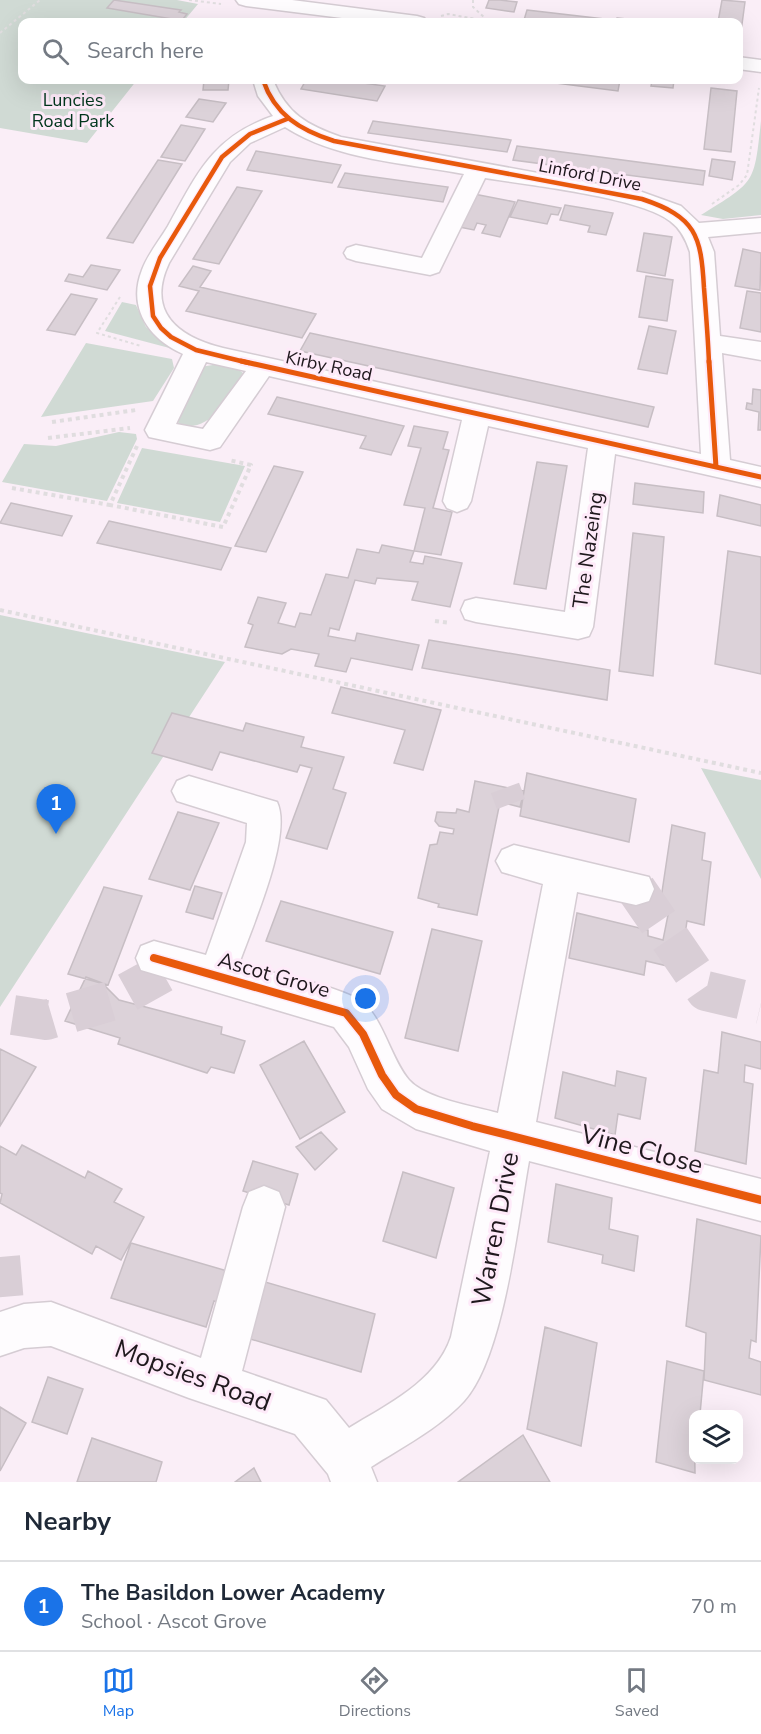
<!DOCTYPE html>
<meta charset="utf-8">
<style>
:root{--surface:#fff;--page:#f6f6f7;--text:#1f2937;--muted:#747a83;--line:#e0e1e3;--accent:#1a73e8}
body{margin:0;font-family:"Nunito Sans",sans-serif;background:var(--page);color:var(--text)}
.controls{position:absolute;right:18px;bottom:18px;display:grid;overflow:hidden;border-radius:12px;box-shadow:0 6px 24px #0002}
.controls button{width:54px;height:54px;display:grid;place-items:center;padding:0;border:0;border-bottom:2px solid var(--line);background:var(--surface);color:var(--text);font:30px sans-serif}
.you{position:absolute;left:366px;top:999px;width:21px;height:21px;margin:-15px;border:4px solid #fff;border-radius:50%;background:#1a73e8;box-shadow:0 0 0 9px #1a73e833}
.badge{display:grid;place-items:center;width:39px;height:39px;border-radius:50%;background:var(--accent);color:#fff;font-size:20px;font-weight:700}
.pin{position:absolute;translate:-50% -50px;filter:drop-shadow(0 2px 3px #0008)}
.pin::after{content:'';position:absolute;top:32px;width:21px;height:18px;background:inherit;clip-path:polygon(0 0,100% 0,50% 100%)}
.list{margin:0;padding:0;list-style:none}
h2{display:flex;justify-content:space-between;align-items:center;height:78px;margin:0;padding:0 24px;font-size:26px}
h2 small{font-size:20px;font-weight:400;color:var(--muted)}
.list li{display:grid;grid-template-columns:39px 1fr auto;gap:18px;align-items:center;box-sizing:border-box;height:90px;padding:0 24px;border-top:2px solid var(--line)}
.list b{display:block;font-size:22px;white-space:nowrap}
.list p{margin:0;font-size:20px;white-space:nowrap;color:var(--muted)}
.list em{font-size:20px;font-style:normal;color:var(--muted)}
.icon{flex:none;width:33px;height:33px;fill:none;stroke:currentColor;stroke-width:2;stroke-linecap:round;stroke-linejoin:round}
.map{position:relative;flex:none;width:761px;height:1482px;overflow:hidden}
.search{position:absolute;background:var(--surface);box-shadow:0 6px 24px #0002;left:18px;right:18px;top:18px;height:66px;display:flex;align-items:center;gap:15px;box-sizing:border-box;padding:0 21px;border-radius:12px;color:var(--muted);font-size:22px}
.sheet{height:168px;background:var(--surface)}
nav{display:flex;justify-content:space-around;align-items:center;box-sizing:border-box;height:84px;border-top:2px solid var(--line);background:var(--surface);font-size:16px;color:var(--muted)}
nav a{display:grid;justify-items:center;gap:3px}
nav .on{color:var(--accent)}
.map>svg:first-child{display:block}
.green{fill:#d0dad4}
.building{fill:#dcd2d9;stroke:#c7bec4;stroke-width:1.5}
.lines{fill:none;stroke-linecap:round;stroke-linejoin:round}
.minor-tunnel-far1{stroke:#d9ced6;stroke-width:30;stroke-dasharray:30 15;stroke-linecap:butt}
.minor-tunnel{stroke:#d9ced6;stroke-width:40;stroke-dasharray:40 20;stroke-linecap:butt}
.minor-casing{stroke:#d5ccd3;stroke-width:3}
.path-far1{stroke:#e0dddf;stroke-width:2;stroke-dasharray:3 3;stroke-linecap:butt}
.path{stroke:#e0dddf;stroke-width:4;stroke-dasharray:4 4;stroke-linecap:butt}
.minor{fill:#fefcfe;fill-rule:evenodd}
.cycleway-far2-casing{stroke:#feeaf9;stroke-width:7}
.cycleway-far1-casing{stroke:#feeaf9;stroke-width:9}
.cycleway-casing{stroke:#feeaf9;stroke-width:11}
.cycleway-far2{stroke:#e8590c;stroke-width:4.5}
.cycleway-far1{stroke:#e8590c;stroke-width:5}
.cycleway{stroke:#e8590c;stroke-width:8}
.labels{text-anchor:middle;stroke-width:6;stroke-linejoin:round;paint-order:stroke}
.far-park-label{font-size:18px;fill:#00351c;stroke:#feeaf9}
.far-street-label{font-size:18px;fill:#1f181d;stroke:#feeaf9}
.street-label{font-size:21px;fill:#1f181d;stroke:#feeaf9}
.near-street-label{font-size:26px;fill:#1f181d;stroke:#feeaf9}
</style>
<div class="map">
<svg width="761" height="1482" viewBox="0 0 761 1482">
<rect width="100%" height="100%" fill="#faeef7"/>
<path class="green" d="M0 0H177L198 4 183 22H22V80H137L87 143 0 128Z
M761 121V215L723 219 701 215C756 181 754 184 761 121Z
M122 302 136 305 146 327 177 350 105 331Z
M86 343 172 359 174 368 153 401 41 417Z
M219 364 235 367 243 373 242 382C229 401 205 435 179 424L177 420 200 367Z
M119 432 136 434 137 439 107 501 2 482 24 444 56 446Z
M142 448 245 466 220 522 117 503Z
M0 615 225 662 0 1007Z
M701 768 761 780V879Z"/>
<path class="building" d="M114 0 181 10 179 12 187 14 183 19H172L107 8Z
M489 0H500L517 2 514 12 486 8Z
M722 0 745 2 740 39 738 22H718Z
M527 10 604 19 603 22 524 20Z
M617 18 657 22H616Z
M204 80H229L228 90H203Z
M306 80H342L385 86 377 101 301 89Z
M532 80H620L618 91Z
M639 80H674L673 88 651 86 652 81Z
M711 88 737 91 731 152 704 149Z
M199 99 226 103 213 122 186 117Z
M373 121 511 140 507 152 368 133Z
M181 125 205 129 185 161 161 157Z
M517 146 705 171 703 185 513 160Z
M256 151 341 165 332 183 247 170Z
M712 159 735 162 732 180 709 176Z
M158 160 182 164 133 243 107 238Z
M345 173 448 187 443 202 338 187Z
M237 187 262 191 219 264 193 259Z
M474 194 515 202 500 237 482 233 486 225 477 223 474 230 459 227Z
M518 200 561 208 558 215 551 214 547 224 510 217Z
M565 205 613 213 606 235 588 232 590 226 560 220Z
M644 233 672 237 665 276 637 271Z
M743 249 761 253 760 290 735 286Z
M91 265 120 270 107 290 65 281 69 274 83 277Z
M193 266 211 271 200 287 316 314 302 338 186 311 199 291 179 286Z
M646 276 673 280 667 321 639 317Z
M747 291 761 293V332L740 328Z
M71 294 97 299 75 335 47 330Z
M649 326 676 331 667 374 638 369Z
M310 333 654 407 648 427 300 351Z
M753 389 761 390V430H758L759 412 746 409 747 403 752 404Z
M277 397 404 426 391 455 360 448 366 436 268 414Z
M414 426 448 432 443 449 449 450 433 508 452 512 441 555 414 551 425 508 404 505 421 448 408 446Z
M537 462 567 466 546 589 514 584Z
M274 466 303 472 266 552 235 546Z
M635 483 704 492 703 513 633 504Z
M720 495 761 505V526L717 516Z
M11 503 72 516 62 536 0 523Z
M109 521 231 548 221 570 97 543Z
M633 533 664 537 653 676 619 671Z
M382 545 414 551 410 562 423 564 425 556 462 563 450 607 412 600 418 582 377 578 375 584 355 580 339 630 330 628 328 636 355 641 357 633 419 645 412 670 351 658 346 672 315 666 319 654 291 649 282 654 245 647 253 625 248 623 258 597 286 603 278 623 295 627 300 613 311 615 326 574 348 578 357 549 379 553Z
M728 551 761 557V674L715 664Z
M429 640 610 670 607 700 422 668Z
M341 687 441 710 423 770 394 763 405 730 332 713Z
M172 713 243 731 246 723 304 737 301 747 344 757 333 789 346 793 327 849 286 838 312 768 300 765 297 772 220 752 212 770 152 753Z
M527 773 636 799 629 842 520 816Z
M475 781 524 791 520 807 500 802 477 915 438 907 439 904 418 898 430 845 437 844 440 832 453 834 454 829 439 826 435 821 437 812 456 813 457 809 469 812Z
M178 812 219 823 190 890 149 879Z
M672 825 705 833 702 860 711 862 704 925 687 921 680 969 646 961 644 975 569 958 577 913 648 930V936L663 940 668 915 659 912Z
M195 886 222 893 213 919 186 912Z
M104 887 142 896 108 985 68 974Z
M281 901 393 932 380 974 266 941Z
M432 929 482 941 458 1051 405 1038Z
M86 977 102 983 119 1000 222 1027 221 1034 245 1041 234 1073 211 1067 207 1073 118 1044 120 1038 65 1021Z
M722 1032 761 1042V1069L745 1065 744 1082 753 1084 746 1164 695 1151 704 1070 718 1073Z
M304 1041 345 1112 300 1139 260 1065Z
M0 1049 36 1067 0 1126Z
M617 1071 646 1078 640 1119 618 1114 615 1135 555 1118 563 1072 615 1086Z
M321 1132 337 1149 315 1170 296 1147Z
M22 1145 85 1178 88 1171 122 1189 114 1202 144 1217 121 1260 96 1246 92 1254 0 1203 2 1194 0 1193V1146L16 1155Z
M253 1161 298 1174 289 1205 243 1191Z
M403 1172 454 1188 436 1258 383 1241Z
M556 1184 612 1198 609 1229 638 1236 634 1271 602 1263 603 1255 548 1242Z
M697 1219 761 1236 756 1342 751 1340 749 1358 761 1362V1395L704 1380 706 1333 686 1326Z
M131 1243 375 1314 361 1372 247 1338 254 1314 214 1301 206 1327 111 1298Z
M545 1327 597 1343 581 1446 527 1429Z
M667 1361 704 1371 700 1414H694L695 1473 656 1462Z
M48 1377 83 1389 67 1434 32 1422Z
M0 1407 26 1423 0 1471Z
M523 1435 550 1482H458Z
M92 1438 162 1462 156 1482H77Z
M254 1468 261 1482H235Z"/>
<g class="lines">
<path class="minor-tunnel-far1" d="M505 788 511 804"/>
<path class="minor-tunnel" d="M636 889 706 991 761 1004
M13 1015 46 1020 114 1000 175 966
M0 1257 4 1304 11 1329"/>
<defs>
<path id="minor" d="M236 0H292L417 16 424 18 427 22H374L246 6 239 4Z
M738 57 761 60V72L738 69Z
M253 80H273C287 114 307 125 341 137L642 192 681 206 699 223 761 218V232L708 237 714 252 720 336 761 342V360L722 353 730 460 761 467V487L615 454 593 627 589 636 578 639 476 622 465 619 461 610 465 601 476 598 565 612 588 448 488 426 471 501 467 508 457 512 447 508 443 501 462 420 269 376 220 447 210 450 149 437 145 430 183 354C149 339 127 308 142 270 148 254 159 241 168 226 197 174 212 137 273 116L258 96ZM285 127C336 160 406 163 464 174L422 258 356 245 347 248 344 253 347 258 356 261 430 275 439 272 485 178C528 185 639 197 670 221 681 229 686 240 690 252L701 454 223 348C178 337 146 312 169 263L230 162 250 143ZM206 362 246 371 203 429 176 424Z
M189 776 277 802C293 835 252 927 239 964 271 973 331 984 358 999 382 1013 390 1058 409 1080 426 1099 473 1106 498 1113L543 884 502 872 496 861 502 850 514 845 649 877 654 889 649 901 636 905 577 892 536 1122 761 1179V1221L529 1161C518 1221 504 1357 464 1401 438 1429 402 1447 371 1467L377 1482H331L328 1474 295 1434 189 1398 51 1346 24 1348 0 1356V1312L24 1304 51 1302 201 1358 243 1207 249 1192 264 1186 279 1192 285 1207 242 1371 326 1400 349 1428C386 1405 436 1382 451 1337L490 1151 416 1129 382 1109 368 1089 349 1047 334 1027 141 970 136 958 141 946 154 941 206 955 246 842 247 823 177 801 172 791 177 781Z"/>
</defs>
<use href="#minor" class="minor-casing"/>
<path class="path-far1" d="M189 0 221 4
M473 0V7L485 18
M441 16 448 14 492 22
M0 33 40 0
M712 204 739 185 747 175 759 88
M120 297 97 333 141 346"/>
<path class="path" d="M52 422 136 410
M48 438 130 428
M137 446 110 505 223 527 251 465 229 460
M12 488 110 505
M0 610 761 773
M435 621 450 623"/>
<use href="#minor" class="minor"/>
<defs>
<path id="cycleway-far2" d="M263 80C275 115 300 130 334 141L642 199C696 217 701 235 704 288 706 313 708 338 709 363
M249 363 196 350 171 337 161 328 153 316 150 286 160 258 222 157 250 134 287 119"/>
<path id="cycleway-far1" d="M241 361 761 477
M709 361 716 467"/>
<path id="cycleway" d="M154 958 346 1013 363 1034 382 1075 396 1095 416 1109 472 1126 761 1200"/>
</defs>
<use href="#cycleway-far2" class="cycleway-far2-casing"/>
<use href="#cycleway-far1" class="cycleway-far1-casing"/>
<use href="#cycleway" class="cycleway-casing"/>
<use href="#cycleway-far2" class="cycleway-far2"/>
<use href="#cycleway-far1" class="cycleway-far1"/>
<use href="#cycleway" class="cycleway"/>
</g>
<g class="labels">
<g class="far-park-label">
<text x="73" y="106">Luncies<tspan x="73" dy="21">Road Park</tspan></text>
</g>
<g class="far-street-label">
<text transform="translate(590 175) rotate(11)" y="6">Linford Drive</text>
<text transform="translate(329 366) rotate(12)" y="6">Kirby Road</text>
</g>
<g class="street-label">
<text transform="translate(588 550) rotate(-82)" y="7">The Nazeing</text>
<text transform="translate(274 975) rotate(16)" y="7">Ascot Grove</text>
</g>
<g class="near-street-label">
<text transform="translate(642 1149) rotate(15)" y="9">Vine Close</text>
<text transform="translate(495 1229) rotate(-79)" y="9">Warren Drive</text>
<text transform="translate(193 1375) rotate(20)" y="9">Mopsies Road</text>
</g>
</g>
</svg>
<div class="controls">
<button><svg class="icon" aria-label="layers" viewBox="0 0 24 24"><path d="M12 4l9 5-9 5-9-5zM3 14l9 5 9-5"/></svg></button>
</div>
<div class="you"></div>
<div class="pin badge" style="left:56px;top:834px">1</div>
<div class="search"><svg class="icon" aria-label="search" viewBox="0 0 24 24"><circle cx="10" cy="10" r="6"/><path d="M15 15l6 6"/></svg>Search here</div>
</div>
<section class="sheet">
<h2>Nearby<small></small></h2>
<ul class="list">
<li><span class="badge">1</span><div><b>The Basildon Lower Academy</b><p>School · Ascot Grove</p></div><em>70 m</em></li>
</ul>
</section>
<nav>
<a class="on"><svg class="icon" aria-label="map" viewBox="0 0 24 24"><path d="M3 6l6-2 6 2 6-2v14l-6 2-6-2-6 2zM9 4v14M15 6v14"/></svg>Map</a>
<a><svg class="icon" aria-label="directions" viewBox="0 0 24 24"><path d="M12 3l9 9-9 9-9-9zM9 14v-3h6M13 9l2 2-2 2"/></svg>Directions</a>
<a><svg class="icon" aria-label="saved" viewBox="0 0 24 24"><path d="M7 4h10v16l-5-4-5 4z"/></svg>Saved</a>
</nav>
